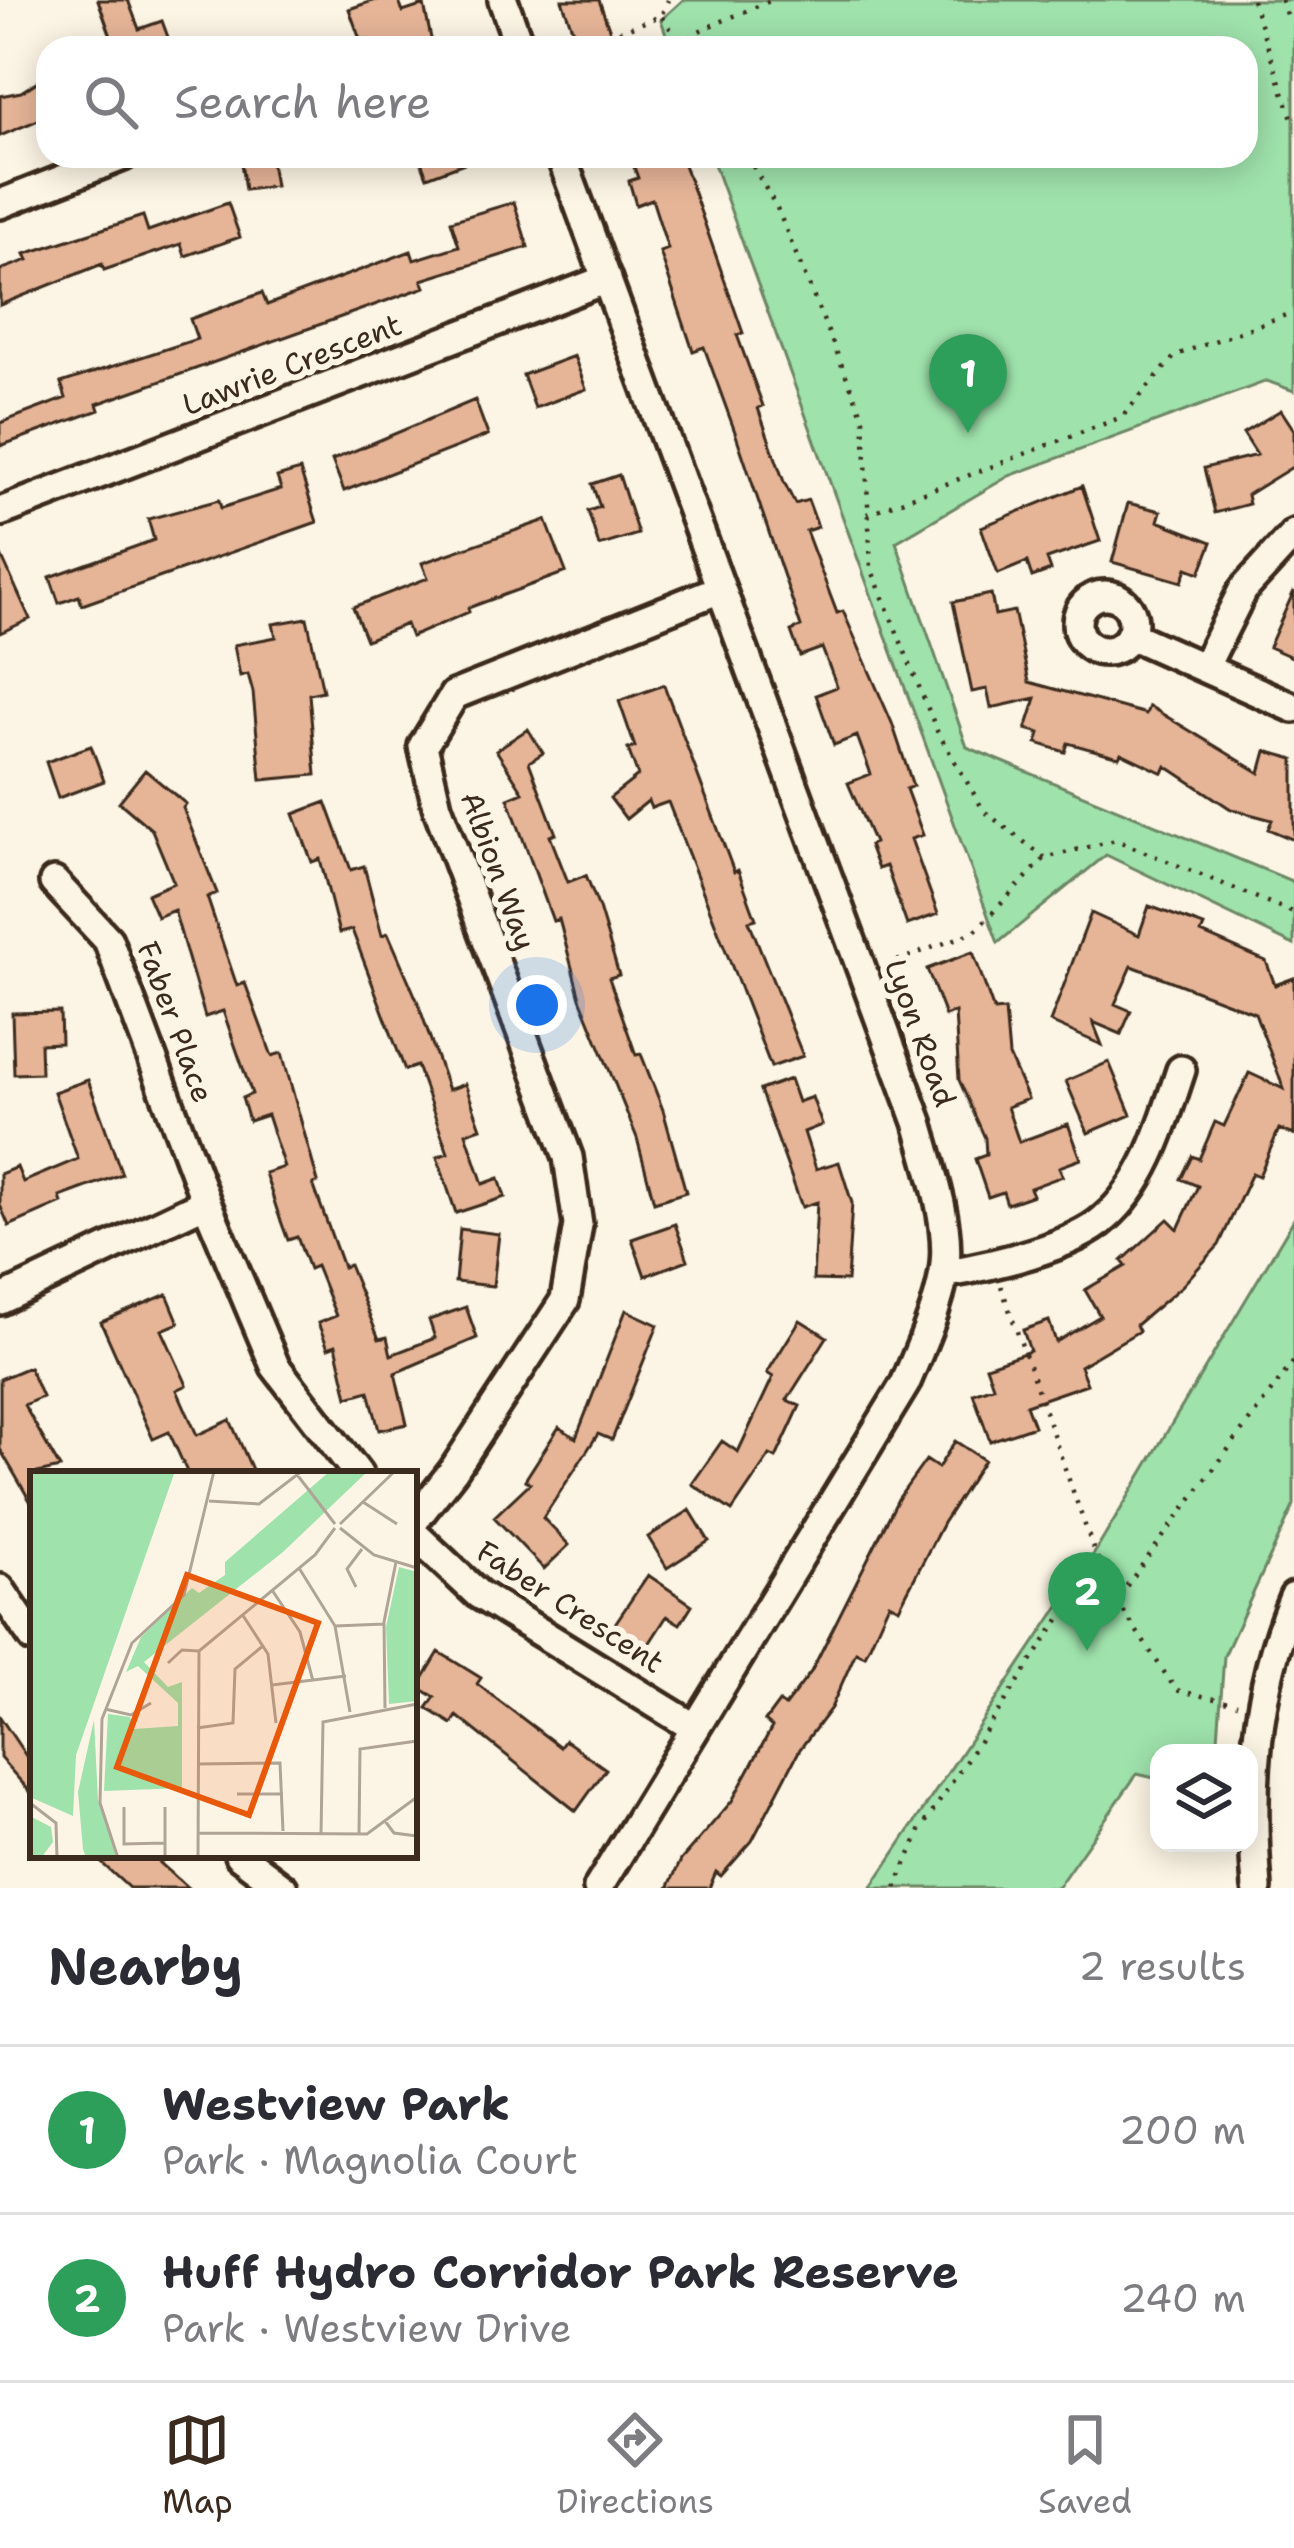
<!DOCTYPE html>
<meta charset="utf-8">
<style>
:root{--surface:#fff;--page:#f2f2f3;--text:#2b2b33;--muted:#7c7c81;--line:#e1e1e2;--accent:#3b2a1e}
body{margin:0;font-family:"Shantell Sans",sans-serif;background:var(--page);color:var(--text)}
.controls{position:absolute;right:36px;bottom:36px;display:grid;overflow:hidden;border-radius:24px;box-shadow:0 6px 30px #0003}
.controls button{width:108px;height:108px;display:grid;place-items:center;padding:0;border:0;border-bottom:3px solid var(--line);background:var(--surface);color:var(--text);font:60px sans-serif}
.you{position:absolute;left:537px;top:1005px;width:42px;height:42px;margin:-30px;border:9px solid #fff;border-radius:50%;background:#1a73e8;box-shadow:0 0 0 18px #1a73e833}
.badge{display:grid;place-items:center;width:78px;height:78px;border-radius:50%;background:var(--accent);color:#fff;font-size:39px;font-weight:700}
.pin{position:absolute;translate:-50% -99px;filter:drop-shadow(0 3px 6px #0008)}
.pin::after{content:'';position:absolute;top:63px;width:42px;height:36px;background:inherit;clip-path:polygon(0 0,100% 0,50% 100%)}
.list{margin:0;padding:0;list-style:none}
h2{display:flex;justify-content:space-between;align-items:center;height:156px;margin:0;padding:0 48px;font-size:51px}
h2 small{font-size:39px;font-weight:400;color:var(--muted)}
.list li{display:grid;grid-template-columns:78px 1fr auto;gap:36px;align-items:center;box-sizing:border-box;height:168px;padding:0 48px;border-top:3px solid var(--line)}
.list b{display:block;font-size:45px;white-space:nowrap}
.list p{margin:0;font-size:39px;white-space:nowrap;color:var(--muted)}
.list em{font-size:39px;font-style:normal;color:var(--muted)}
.icon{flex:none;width:66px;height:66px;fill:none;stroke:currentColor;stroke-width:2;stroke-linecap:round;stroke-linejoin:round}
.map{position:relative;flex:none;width:1294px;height:1888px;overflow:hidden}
.search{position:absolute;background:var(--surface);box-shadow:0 6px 30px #0003;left:36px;right:36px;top:36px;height:132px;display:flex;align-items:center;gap:30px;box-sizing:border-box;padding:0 42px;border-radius:36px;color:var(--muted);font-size:45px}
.sheet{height:492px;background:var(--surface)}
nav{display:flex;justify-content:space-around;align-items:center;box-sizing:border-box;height:168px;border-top:3px solid var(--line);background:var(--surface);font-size:33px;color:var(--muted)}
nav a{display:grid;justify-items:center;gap:6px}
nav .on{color:var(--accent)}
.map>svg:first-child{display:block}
.green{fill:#9fe2ac;stroke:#6d8665;stroke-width:3}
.building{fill:#e6b598;stroke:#3b2a1e;stroke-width:3}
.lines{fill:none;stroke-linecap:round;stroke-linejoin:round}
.minor-casing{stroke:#3b2a1e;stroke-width:36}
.path{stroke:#3b2a1e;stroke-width:4.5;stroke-dasharray:3 9;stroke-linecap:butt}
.minor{stroke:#fcf5e5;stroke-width:27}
.labels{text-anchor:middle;stroke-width:12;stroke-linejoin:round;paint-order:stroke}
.street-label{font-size:30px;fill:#3b2a1e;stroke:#fcf5e5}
.inset-road{fill:none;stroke:#afa495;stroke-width:3}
.view{fill:#e8590c;fill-opacity:0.15;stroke:#e8590c;stroke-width:6}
.inset-edge{fill:none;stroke:#3b2a1e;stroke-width:6}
</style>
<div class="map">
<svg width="1294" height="1888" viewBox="0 0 1294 1888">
<rect width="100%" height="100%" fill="#fcf5e5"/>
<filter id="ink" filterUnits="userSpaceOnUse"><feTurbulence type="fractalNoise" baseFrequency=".00833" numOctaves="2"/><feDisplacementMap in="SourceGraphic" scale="24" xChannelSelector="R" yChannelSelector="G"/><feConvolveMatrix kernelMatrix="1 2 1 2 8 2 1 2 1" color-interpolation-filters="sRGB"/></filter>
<g filter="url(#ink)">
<path class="green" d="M683 0H1294V391L1267 381 1009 476 896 542 967 747 1294 882V945L1106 855 998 943 711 156H1246V48H671L661 20Z
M1294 1219V1505L1224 1656 1217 1753H1159V1779L1137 1774 1057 1888H871L1097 1549Z"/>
<path class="building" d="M98 0H128L139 29 162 21 172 48H94L112 39Z
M375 0H398L403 12 424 5 433 48H363L349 9Z
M562 0H599L616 48H579Z
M48 75V116L0 136V96L21 92Z
M240 156H270L275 186 245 190Z
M419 156H477L478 158 427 177Z
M630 156H681L743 333 737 335 763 406 758 408 784 482 795 504 808 500 818 527 806 531 837 613 843 611 892 723 913 786 906 789 923 835 911 839 938 914 907 925 886 866 878 869 869 845 874 843 848 783 871 774 857 736 834 745 816 695 837 687 822 648 800 656 791 631 801 627 735 432 704 347 693 351 660 252 668 249 652 199 636 205 629 181 638 178Z
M514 202 528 247 422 280 425 287 97 404 99 410 0 446V423L66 398 61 383 197 339 190 319 262 293 267 305 411 251 414 260 459 246 451 221Z
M228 203 240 237 185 256 181 244 104 270 102 264 0 305V270L28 260 25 254 143 216 148 231Z
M574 356 586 389 535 408 523 375Z
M475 400 488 435 344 491 332 460Z
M1281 410 1294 430V466L1247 495 1249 504 1215 513 1204 468 1257 455 1243 433Z
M300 470 317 522 82 605 79 596 59 603 50 577 154 540 148 519 219 500 221 508 281 489 277 477Z
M619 475 638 534 599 546 588 511 600 507 592 484Z
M1082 486 1100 541 1047 559 1051 570 1032 577 1027 562 998 574 981 527Z
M1128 503 1161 511 1158 521 1212 542 1200 573 1187 568 1182 582 1112 562Z
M546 520 566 572 468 608 469 612 411 637 406 624 366 640 353 607 428 578 422 563Z
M0 553 30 619 0 633Z
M1294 591V658L1269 647Z
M991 594 995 615 1014 611 1029 682 1146 714 1149 706 1260 773 1266 751 1294 759V840L1268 829 1272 820 1231 809 1166 766 1163 773 1121 753 1119 757 1068 743 1065 752 1037 743 1040 733 1026 729 1036 698 991 708 987 689 972 692 953 602Z
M307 618 323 691 309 694 316 775 261 780 253 692 248 674 240 676 234 645 276 637 273 624Z
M664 685 734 872 738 870 756 919 749 921 803 1056 771 1067 668 802 651 808 648 801 626 819 610 798 638 776 628 749 635 747 619 701Z
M528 729 543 753 529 762 556 834 550 836 568 882 586 875 599 908 619 975 609 978 636 1055 641 1054 663 1110 686 1192 654 1202 637 1138 580 998 559 919 553 921 508 798 523 792 496 750Z
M91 746 104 781 58 798 46 762Z
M145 770 186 804 183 808 217 893 207 897 237 986 245 983 272 1056 282 1053 318 1182 313 1184 343 1267 349 1265 379 1339 387 1337 391 1355 435 1338 429 1320 466 1307 477 1338 395 1373 407 1424 379 1430 369 1391 348 1397 336 1345 328 1348 318 1323 336 1316 316 1266 309 1269 297 1237 288 1240 278 1213 265 1173 284 1167 267 1115 249 1121 242 1098 252 1094 223 1011 205 1017 174 910 157 917 147 894 174 883 152 830 119 802Z
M326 802 351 870 364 866 382 935 388 933 417 1000 448 1090 465 1084 481 1128 466 1133 483 1184 499 1178 505 1197 456 1213 437 1157 448 1153 417 1066 405 1070 352 930 339 933 320 859 312 862 294 814Z
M1149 906 1204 926 1201 933 1266 961 1275 985 1294 978V1135L1279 1129 1259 1176 1252 1173 1219 1245 1182 1286 1136 1325 1139 1331 1080 1366 1087 1384 1026 1405 1034 1426 990 1441 973 1393 993 1386 986 1366 1030 1351 1023 1330 1049 1321 1056 1342 1100 1316 1085 1290 1126 1266 1122 1261 1168 1219 1178 1229 1198 1186 1181 1179 1192 1156 1199 1159 1215 1122 1224 1126 1249 1073 1284 1089 1255 1013 1132 966 1115 1004 1131 1011 1121 1034 1093 1022 1102 1045 1050 1022 1091 913 1139 935Z
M973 952 994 1011 1005 1010 1009 1056 1028 1099 1007 1107 1019 1142 1068 1124 1081 1159 1059 1167 1063 1176 1030 1188 1033 1195 1007 1204 1003 1192 988 1197 975 1159 986 1155 985 1138 959 1080 955 1012 945 1016 927 969Z
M60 1012 61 1043 40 1044 41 1073 14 1074 12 1013Z
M1109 1062 1131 1115 1088 1133 1066 1081Z
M790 1079 798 1102 812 1097 822 1125 804 1132 816 1169 839 1162 852 1203 847 1281 813 1280 817 1202 802 1207 760 1090Z
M88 1080 122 1174 60 1197 62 1203 9 1226 0 1205V1174L17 1167 23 1182 78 1159 54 1092Z
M675 1224 688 1260 645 1276 632 1239Z
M460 1229 499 1234 493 1286 455 1282Z
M167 1294 179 1323 162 1330 187 1385 177 1390 197 1435 230 1420 254 1474H188L169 1432 153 1439 101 1322Z
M626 1310 658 1325 612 1440 598 1434 543 1518 569 1545 544 1569 494 1517 530 1483 525 1480 559 1427 576 1438Z
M800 1320 827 1337 787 1400 800 1406 776 1458 770 1455 732 1511 692 1484 722 1441 738 1452 773 1377 767 1373Z
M29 1367 42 1397 24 1405 60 1468 33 1474V1506L0 1449V1379Z
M955 1441 984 1460 943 1523 899 1608 889 1603 865 1656 856 1652 831 1708 800 1749 752 1841 721 1876 716 1872 709 1888H668L681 1860 732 1801 772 1727 765 1721 779 1702 785 1706 811 1672 898 1499 926 1460 938 1468Z
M690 1510 709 1541 667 1568 648 1537Z
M648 1575 692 1605 680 1624 667 1616 647 1647 614 1625Z
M439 1652 481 1678 477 1684 560 1747 565 1740 606 1769 576 1811 457 1716 452 1724 427 1708 435 1697 418 1687Z
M0 1717 26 1756 33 1749V1795L0 1758Z
M93 1855H151L188 1888H129Z"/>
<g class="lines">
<defs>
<path id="minor" d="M503 0 520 48
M561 156 918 1122C955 1250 959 1260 905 1384L598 1888
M0 204 123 156
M0 512 607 279
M1077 623a28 28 0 1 1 56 0a28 28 0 1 1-56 0Z
M1130 635 1294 708
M1204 668 1243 590 1294 534
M54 882 108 940 206 1202 275 1366 358 1474
M948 1273C990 1266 1074 1247 1105 1218 1147 1182 1164 1121 1181 1070
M0 1300 206 1202
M414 1521 453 1471 565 1300 578 1225 568 1157 437 806 423 746 454 695 720 589
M414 1534 478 1594 695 1728
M0 1589 33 1638
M239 1855 283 1888
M1257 1888C1249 1787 1254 1692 1294 1597"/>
</defs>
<use href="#minor" class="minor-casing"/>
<path class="path" d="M1252 0 1294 124
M1281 0 1287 17
M662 17 683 47
M574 48 661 16 668 0
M684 48 694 33 772 0
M747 156 777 208 864 419 871 568 937 731 984 811 1045 858
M867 514 1122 417 1176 355 1294 312
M886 965 974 932 1045 858 1116 840 1294 913
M1001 1286 1094 1551 1116 1600 1176 1690 1237 1704
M896 1888 920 1831 1066 1609 1116 1600 1294 1361"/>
<use href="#minor" class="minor"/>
</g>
</g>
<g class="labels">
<g class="street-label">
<text transform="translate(292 365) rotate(-21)" y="10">Lawrie Crescent</text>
<text transform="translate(498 871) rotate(70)" y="10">Albion Way</text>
<text transform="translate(175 1022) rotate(70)" y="10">Faber Place</text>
<text transform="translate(920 1033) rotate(70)" y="10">Lyon Road</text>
<text transform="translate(570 1607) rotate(33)" y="10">Faber Crescent</text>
</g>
</g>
<g transform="translate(30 1471)">
<rect width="387" height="387" fill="#fcf5e5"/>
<path d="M0 0H145L46 284 43 345 0 326ZM300 0H338L253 81 114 191 138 216 152 211V317L74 320 78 243 100 246 104 258 148 255V232L108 195 96 201 111 166 162 117 169 122 195 104V91ZM369 96 387 101V230L359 233 356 156ZM64 249 68 329 87 387H56L53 378 48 321ZM0 345 21 356 23 371 11 387H0Z" fill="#9fe2ac"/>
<path class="inset-road" d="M265 1 305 53M179 30 229 33 272 0M333 31 367 53M310 53 365 0M310 57 344 84 387 97M269 97 305 155 320 241M326 116 317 98 332 78M242 119 270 161 283 210M212 143 238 183 246 252M305 155 354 153M138 192 152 179 169 180M242 214 316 205M355 237 354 151 366 91M75 238 101 244 121 232M167 257 203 252 205 198 234 174M167 293 250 292 253 360M207 323H253M0 332 26 352 27 387M94 336V373L135 372M135 336V387M355 350 364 362 387 365M168 362 337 363 387 326M291 363 293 251 387 233M329 363 330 278 387 270M88 387 70 332 72 248 102 172 154 124 184 0M168 387 169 180 285 84 305 57"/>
<path class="view" d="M157 104 288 152 219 344 87 296Z"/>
<rect width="387" height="387" class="inset-edge"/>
</g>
</svg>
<div class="controls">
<button><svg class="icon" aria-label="layers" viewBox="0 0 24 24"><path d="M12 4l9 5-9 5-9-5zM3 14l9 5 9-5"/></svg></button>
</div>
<div class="you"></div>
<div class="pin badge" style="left:968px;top:433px;background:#2e9e5b">1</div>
<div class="pin badge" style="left:1087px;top:1651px;background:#2e9e5b">2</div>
<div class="search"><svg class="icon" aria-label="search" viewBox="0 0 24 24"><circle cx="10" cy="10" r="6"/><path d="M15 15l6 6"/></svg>Search here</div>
</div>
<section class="sheet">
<h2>Nearby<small>2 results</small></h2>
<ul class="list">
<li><span class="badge" style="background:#2e9e5b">1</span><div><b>Westview Park</b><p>Park · Magnolia Court</p></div><em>200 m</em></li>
<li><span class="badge" style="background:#2e9e5b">2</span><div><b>Huff Hydro Corridor Park Reserve</b><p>Park · Westview Drive</p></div><em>240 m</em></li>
</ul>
</section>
<nav>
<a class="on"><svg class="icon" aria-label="map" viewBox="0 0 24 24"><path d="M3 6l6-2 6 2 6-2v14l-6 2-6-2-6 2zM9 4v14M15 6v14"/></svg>Map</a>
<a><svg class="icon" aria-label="directions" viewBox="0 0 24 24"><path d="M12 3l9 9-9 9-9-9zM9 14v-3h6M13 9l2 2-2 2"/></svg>Directions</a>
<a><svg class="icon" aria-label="saved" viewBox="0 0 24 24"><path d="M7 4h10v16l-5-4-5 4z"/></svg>Saved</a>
</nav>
